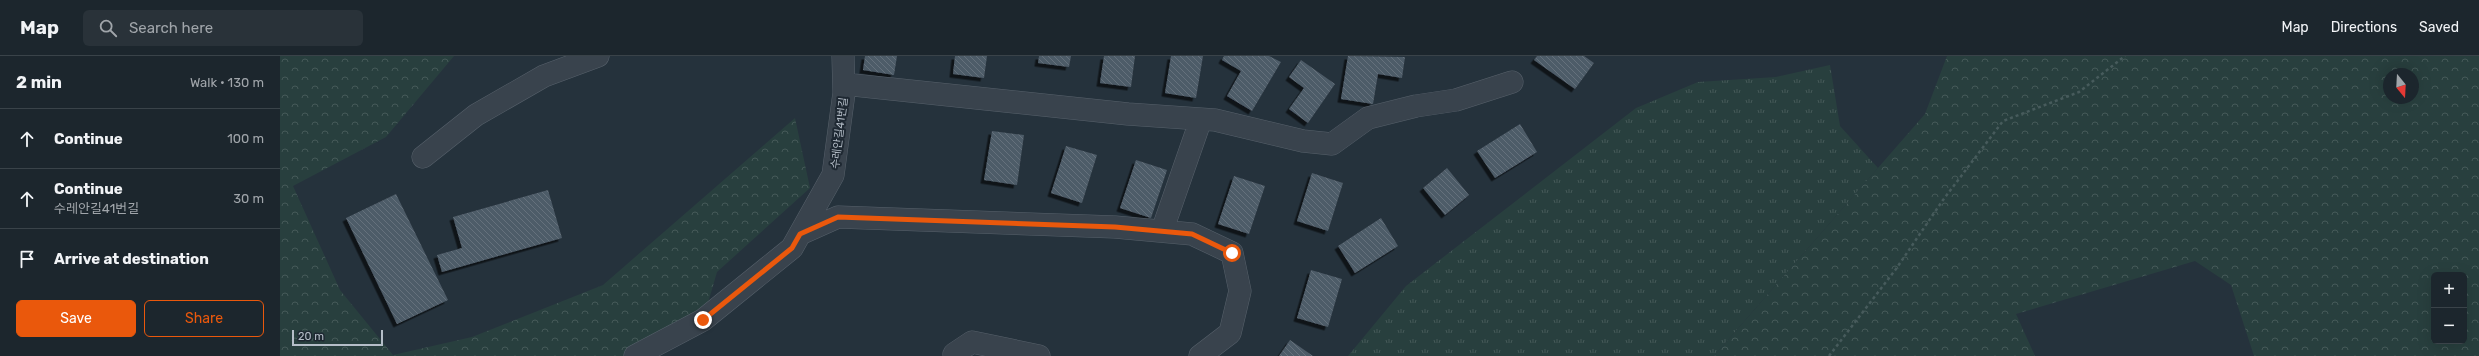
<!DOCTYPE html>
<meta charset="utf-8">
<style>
:root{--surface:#1c262d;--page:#293239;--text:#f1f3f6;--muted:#a0a5aa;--line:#3a4349;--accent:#ea580c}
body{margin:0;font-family:Rubik,"Noto Sans KR",sans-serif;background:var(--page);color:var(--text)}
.controls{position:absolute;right:12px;bottom:12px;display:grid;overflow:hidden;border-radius:6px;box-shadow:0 4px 16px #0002}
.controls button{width:36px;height:36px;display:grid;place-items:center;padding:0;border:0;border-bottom:1px solid var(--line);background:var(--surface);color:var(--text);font:20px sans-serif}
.compass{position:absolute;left:2103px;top:12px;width:36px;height:36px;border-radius:50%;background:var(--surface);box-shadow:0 4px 16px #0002;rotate:162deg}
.scale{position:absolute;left:12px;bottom:10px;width:91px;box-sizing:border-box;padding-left:4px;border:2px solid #b5bec8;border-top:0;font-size:11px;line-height:14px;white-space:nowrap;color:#b5bec8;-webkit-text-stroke:3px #1e2832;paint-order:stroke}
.stop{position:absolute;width:12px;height:12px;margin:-9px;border:3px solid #ea580c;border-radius:50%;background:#fff}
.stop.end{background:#ea580c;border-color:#fff;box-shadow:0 1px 4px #0008}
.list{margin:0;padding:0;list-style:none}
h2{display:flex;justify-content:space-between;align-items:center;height:52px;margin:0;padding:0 16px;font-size:17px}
h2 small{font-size:13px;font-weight:400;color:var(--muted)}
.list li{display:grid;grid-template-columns:26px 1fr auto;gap:12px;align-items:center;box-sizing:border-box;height:60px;padding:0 16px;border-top:1px solid var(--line)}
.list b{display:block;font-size:15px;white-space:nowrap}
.list p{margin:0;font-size:13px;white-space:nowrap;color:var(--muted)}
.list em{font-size:13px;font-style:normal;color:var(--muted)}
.actions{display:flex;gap:8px;padding:12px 16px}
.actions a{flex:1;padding:9px 0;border:1px solid var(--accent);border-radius:6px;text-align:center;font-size:14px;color:var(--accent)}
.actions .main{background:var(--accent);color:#fff}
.icon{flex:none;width:22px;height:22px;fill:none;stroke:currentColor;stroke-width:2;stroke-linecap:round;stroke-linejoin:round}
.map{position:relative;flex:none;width:2199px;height:300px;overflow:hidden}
header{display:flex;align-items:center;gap:24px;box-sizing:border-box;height:56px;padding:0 20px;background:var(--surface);border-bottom:1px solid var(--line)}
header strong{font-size:19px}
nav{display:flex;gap:22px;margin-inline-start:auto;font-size:14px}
.search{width:280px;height:36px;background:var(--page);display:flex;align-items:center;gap:10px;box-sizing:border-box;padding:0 14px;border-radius:6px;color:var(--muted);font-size:15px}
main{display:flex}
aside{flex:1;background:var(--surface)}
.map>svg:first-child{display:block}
.grass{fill:url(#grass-tufts)}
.forest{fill:url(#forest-crowns);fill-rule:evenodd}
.building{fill:url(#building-back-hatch);filter:url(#shadow)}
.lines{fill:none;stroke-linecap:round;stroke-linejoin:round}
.minor-casing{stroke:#57616b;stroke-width:23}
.path{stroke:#475b5c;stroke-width:2.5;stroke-dasharray:3 3;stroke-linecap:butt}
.minor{stroke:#39434d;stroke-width:22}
.route{stroke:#ea580c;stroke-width:5}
.labels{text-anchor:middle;stroke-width:4;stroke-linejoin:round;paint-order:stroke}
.street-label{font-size:11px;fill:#b5bec8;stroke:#1e2832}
</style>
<header>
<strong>Map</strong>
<div class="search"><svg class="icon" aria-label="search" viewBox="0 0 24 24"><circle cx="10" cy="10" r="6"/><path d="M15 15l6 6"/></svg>Search here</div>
<nav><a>Map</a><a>Directions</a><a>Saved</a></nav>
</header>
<main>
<aside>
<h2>2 min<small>Walk · 130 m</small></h2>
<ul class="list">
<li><svg class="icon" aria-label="ahead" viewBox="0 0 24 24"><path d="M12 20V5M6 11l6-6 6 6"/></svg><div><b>Continue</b></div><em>100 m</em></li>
<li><svg class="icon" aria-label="ahead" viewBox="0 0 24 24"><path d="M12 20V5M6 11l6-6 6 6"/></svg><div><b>Continue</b><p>수레안길41번길</p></div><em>30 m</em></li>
<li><svg class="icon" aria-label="arrive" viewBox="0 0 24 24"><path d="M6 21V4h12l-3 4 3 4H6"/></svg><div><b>Arrive at destination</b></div></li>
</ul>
<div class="actions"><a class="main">Save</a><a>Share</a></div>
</aside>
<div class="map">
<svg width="2199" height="300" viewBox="0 0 2199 300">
<defs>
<pattern id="grass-tufts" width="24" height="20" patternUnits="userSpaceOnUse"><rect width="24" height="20" fill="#283f3e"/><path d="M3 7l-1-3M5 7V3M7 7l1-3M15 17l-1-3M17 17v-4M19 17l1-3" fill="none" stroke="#455958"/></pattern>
<pattern id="forest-crowns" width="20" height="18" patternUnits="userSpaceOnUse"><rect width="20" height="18" fill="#283f3e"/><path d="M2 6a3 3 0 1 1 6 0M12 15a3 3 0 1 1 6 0" fill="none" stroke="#455958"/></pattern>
<pattern id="building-back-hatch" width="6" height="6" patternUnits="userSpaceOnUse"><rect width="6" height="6" fill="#4e5b67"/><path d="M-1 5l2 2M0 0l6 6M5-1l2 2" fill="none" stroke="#65717b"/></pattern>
<filter id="shadow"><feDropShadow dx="-3.5" dy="3.5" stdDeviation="0" flood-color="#0009"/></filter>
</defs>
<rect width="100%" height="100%" fill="#25323c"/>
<path class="grass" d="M1550 9 1560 70 1598 112 1434 300H1068L1126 230 1356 52 1418 26 1496 21Z"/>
<path class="forest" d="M0 0H174L106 81 13 130 60 234 113 299 192 281 323 229 515 62 530 132 437 216 423 264 345 300H0Z
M1667 0H2199V300H1974L1951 229 1915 205 1736 258 1755 300H1434L1645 58ZM2109 18H2133V42H2109ZM2154 219H2184V285H2154Z"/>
<path class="building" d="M585 0H617L614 19 583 14Z
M675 0H707L704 22 673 18Z
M759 0H791L789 11 758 7Z
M824 0H855L851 31 820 27Z
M891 0H923L916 42 885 37Z
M944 0H989L1001 6 972 55 947 40 961 15 942 4Z
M1068 0 1125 1 1122 22 1098 18 1093 48 1061 43Z
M1257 0H1304L1314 7 1295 33 1254 4Z
M1021 4 1055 28 1028 67 1009 53 1024 32 1009 21Z
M1240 68 1257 96 1215 122 1197 95Z
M712 75 744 79 737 129 704 124Z
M786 90 817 99 802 147 771 137Z
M856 104 887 114 871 162 840 152Z
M1167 112 1189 139 1165 159 1143 132Z
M1032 117 1063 127 1048 175 1017 165Z
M954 120 985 130 969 178 938 168Z
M268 134 282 182 162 216 157 199 182 192 173 161Z
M116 138 168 244 117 268 66 162Z
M1101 162 1118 190 1075 217 1058 190Z
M1031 214 1062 223 1048 271 1017 262Z
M1010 284 1033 300H999Z"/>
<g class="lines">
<defs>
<path id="minor" d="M564 28 848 58 935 64 1023 85 1052 88 1088 62 1136 50 1176 44 1232 26
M143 101 196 59 264 20 318 0
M882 175 921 63
M520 178 558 161 835 171 912 178 952 197 960 235 950 277 920 300
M355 300 423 264 512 192 553 119 564 37 563 0
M675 300 674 298 692 286 759 300"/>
</defs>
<use href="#minor" class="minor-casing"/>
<path class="path" d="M1549 300 1616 213 1663 144 1723 65 1799 36 1845 0"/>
<use href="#minor" class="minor"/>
</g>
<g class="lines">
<path class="route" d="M423 264 512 192 520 178 558 161 835 171 912 178 952 197"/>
</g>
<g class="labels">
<g class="street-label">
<text transform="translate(559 77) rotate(-83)" y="4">수레안길41번길</text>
</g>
</g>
</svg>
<div class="controls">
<button>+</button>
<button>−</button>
</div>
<svg class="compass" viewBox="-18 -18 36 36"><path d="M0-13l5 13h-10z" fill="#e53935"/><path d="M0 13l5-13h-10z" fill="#a0a5aa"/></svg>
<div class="scale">20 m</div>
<div class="stop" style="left:952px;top:197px"></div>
<div class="stop end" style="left:423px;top:264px"></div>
</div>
</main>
